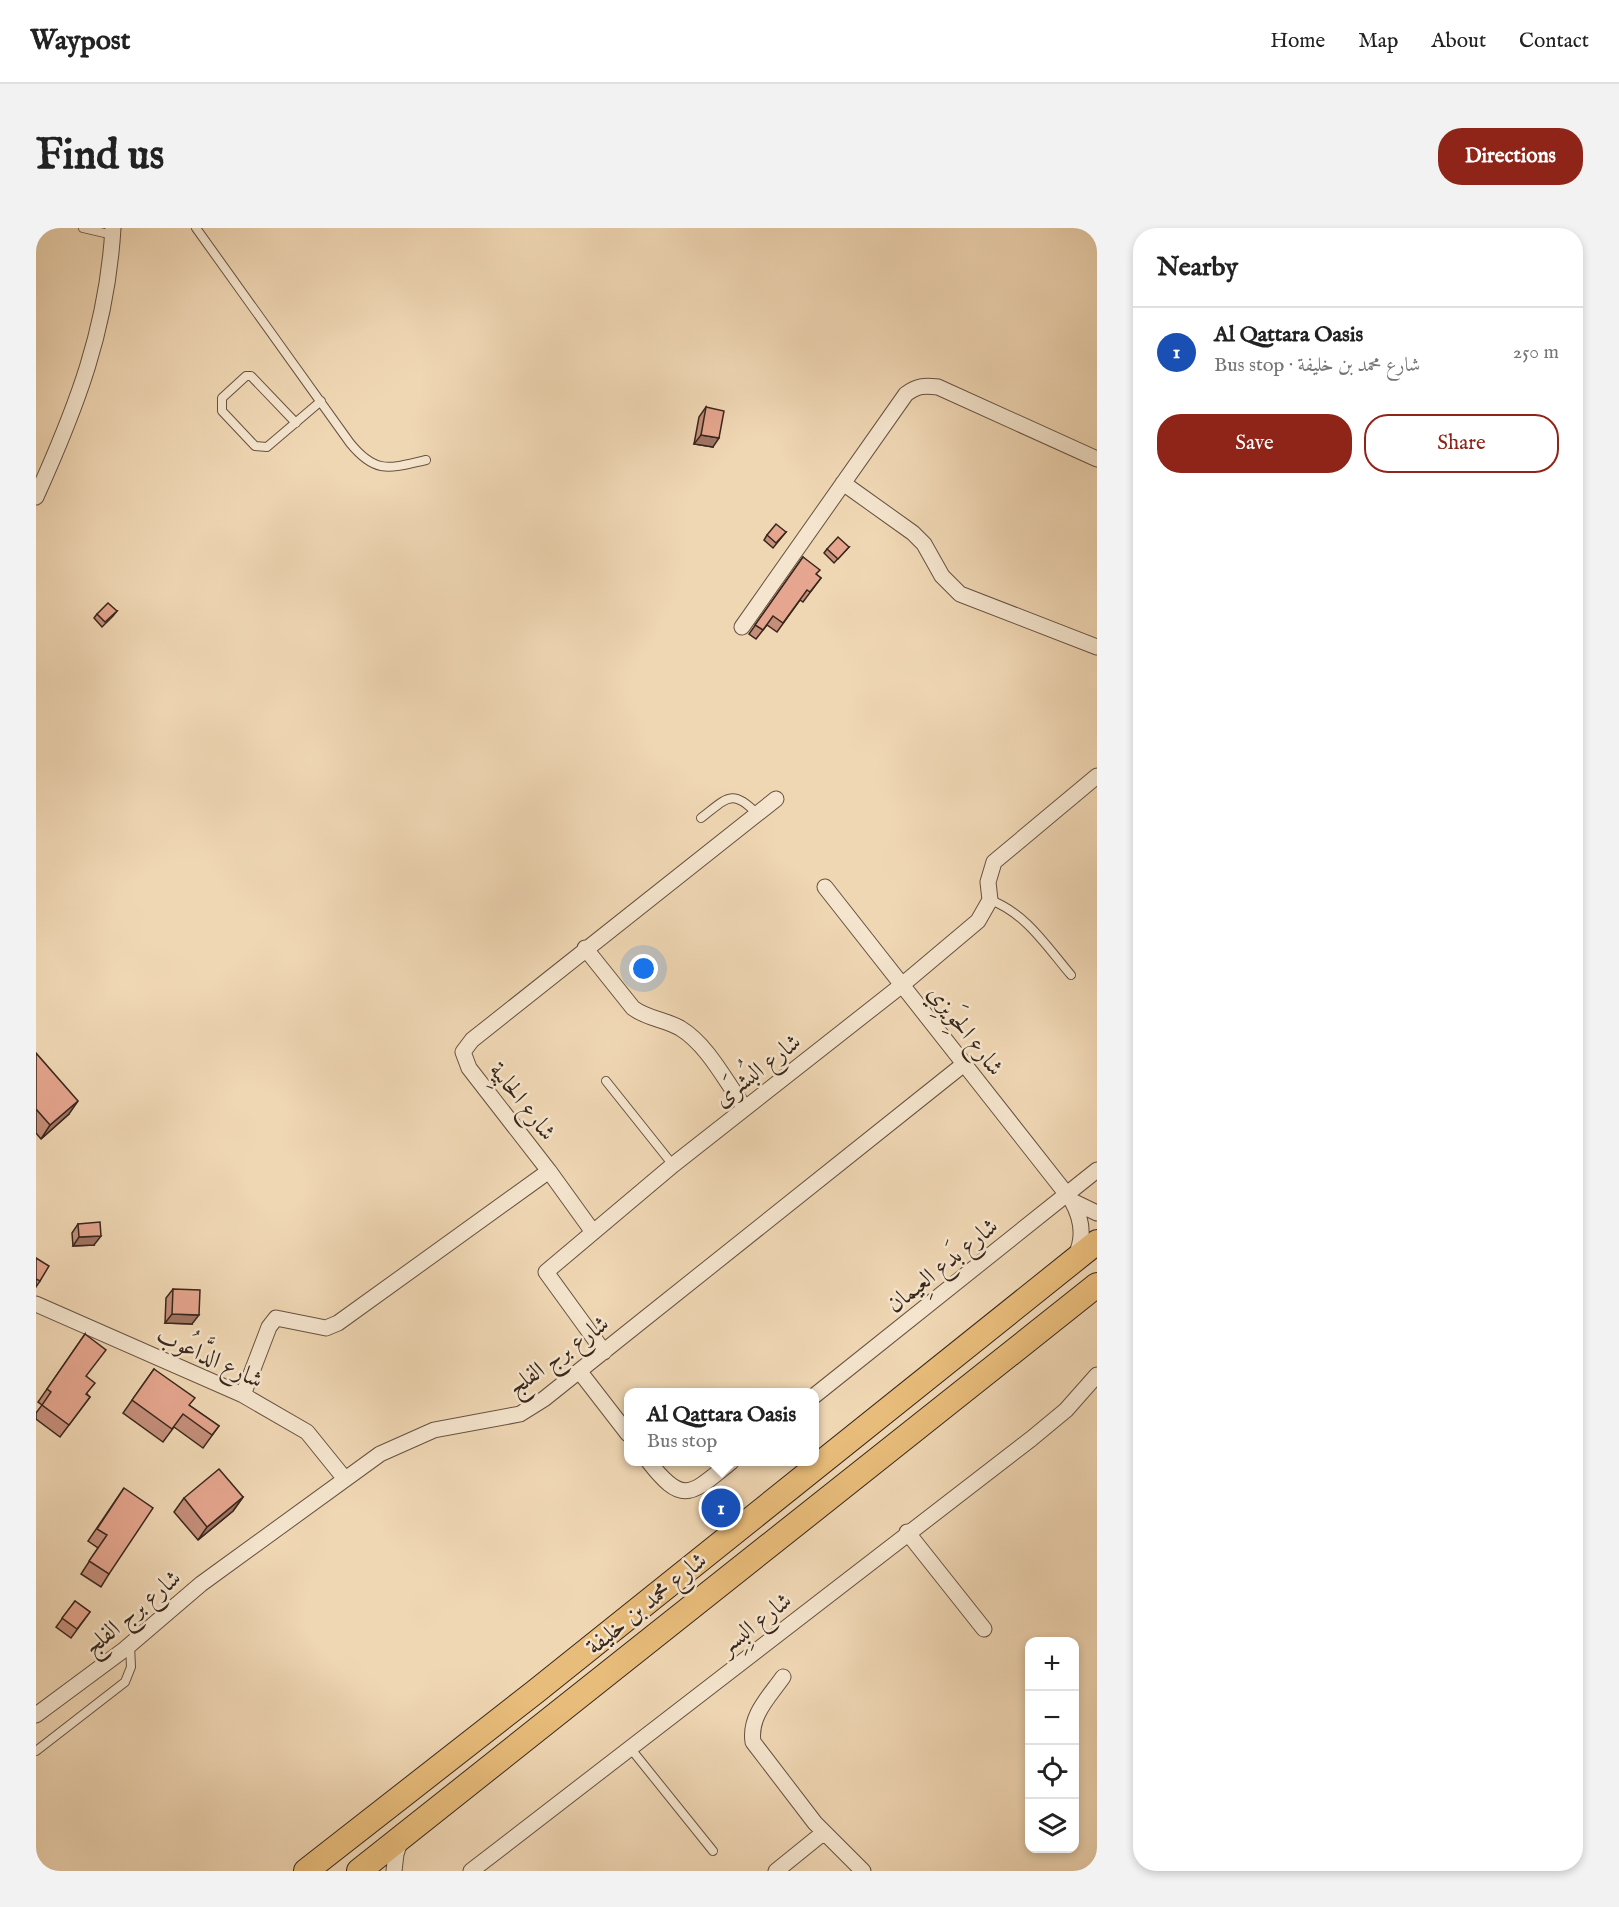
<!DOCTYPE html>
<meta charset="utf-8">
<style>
:root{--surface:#fff;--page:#f2f2f2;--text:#222;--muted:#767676;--line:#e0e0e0;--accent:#8f2418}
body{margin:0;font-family:"IM FELL English",Amiri,serif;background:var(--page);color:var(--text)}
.controls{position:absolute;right:18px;bottom:18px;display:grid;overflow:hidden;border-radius:12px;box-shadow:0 3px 9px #0003}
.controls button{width:54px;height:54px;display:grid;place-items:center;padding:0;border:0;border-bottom:2px solid var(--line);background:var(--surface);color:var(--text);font:30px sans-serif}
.you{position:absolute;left:608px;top:741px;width:21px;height:21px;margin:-15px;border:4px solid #fff;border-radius:50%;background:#1a73e8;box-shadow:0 0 0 9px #1a73e833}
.badge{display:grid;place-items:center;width:39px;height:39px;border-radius:50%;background:var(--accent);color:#fff;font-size:20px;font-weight:700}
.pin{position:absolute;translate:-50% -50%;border:3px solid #fff;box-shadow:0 2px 6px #0006}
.popup{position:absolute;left:588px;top:1160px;width:195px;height:78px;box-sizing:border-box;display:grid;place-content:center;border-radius:12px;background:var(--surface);filter:drop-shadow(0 2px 4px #0005);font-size:20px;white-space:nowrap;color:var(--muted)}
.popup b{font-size:22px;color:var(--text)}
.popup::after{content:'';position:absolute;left:50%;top:100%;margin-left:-12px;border:12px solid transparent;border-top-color:var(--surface)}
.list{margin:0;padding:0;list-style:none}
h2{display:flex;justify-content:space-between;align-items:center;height:78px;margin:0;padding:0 24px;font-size:26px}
h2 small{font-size:20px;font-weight:400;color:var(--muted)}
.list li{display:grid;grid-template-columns:39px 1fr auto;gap:18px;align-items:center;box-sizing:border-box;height:90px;padding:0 24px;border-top:2px solid var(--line)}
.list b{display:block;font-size:22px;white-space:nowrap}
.list p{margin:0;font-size:20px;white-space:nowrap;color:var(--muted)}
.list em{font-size:20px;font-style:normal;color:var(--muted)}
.actions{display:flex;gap:12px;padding:18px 24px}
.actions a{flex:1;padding:14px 0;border:2px solid var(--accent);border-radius:24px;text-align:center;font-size:21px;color:var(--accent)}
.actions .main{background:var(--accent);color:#fff}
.icon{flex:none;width:33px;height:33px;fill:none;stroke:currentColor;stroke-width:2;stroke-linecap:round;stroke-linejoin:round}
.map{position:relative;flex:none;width:1061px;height:1643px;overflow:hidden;border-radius:24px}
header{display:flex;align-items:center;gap:36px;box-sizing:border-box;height:84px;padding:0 30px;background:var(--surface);border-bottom:2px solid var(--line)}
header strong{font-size:28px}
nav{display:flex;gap:33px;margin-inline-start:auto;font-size:21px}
.intro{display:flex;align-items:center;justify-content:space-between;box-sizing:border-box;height:144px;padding:0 36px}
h1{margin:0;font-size:42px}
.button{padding:15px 27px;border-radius:24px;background:var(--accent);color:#fff;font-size:21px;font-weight:700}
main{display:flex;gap:36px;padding:0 36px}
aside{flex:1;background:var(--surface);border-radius:24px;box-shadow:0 3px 9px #0003}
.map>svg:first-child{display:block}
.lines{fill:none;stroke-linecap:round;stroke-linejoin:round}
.service-casing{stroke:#665241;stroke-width:10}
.minor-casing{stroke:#665241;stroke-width:17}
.trunk-casing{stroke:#38261b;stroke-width:26}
.service{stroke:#f5e5ce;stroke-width:8}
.minor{stroke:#f5e5ce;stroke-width:15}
.trunk{stroke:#e8bc7a;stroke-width:24}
.wall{fill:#c58e7a;stroke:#38261b;stroke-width:1.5}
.shaded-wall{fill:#a07463;stroke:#38261b;stroke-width:1.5}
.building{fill:#e5a58e;stroke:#38261b;stroke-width:1.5}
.labels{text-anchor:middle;stroke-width:5;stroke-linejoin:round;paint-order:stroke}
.street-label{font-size:24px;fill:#38261b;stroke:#f5e5ce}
</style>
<header>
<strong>Waypost</strong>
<nav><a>Home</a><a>Map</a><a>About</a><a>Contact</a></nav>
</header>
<div class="intro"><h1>Find us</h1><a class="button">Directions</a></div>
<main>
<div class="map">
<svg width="1061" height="1643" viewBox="0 0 1061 1643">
<rect width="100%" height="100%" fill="#f0d7b4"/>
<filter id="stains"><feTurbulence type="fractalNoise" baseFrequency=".00333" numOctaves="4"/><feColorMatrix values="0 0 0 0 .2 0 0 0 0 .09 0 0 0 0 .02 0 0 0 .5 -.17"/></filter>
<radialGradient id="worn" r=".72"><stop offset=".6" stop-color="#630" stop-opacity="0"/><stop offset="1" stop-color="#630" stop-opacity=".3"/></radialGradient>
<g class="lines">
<defs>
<path id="service" d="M47 0 77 7
M160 0 314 215C340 247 354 240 390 232
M260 195 215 148H210L186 170V183L219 218 231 219 285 173
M665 590C690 571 696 559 721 586
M954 672C990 685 1011 719 1035 747
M570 853 637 937
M595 1521 677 1623
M0 1523 89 1454 95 1439 94 1417"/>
<path id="minor" d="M807 255 877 305 888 316 906 348 924 366 1061 419
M0 269C41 178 71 101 77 0
M706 399 870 166C881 158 888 157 902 159L1061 231
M789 659 1036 973C1046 991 1049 1010 1039 1029
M549 720 597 780C612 791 628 791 644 800 672 817 690 854 709 880
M513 943 557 1004
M1036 973 1061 985
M0 1076 207 1167 271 1204 309 1251
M568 1124 510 1044 637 937 866 757 942 693 954 672 952 654 958 634 1061 548
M544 1144 592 1206
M207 1167 233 1099 240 1090 290 1100 302 1095 513 943 433 840 427 824 436 812 740 571
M778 1168 1061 942
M613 1234C648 1279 656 1265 695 1234
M871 1304 948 1401
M747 1449C733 1469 713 1488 717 1514L779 1595 827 1643
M0 1487 89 1421 165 1356 344 1226 398 1202 484 1186 508 1171 928 836
M358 1643 360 1626 365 1611
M435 1643 995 1211 1030 1182 1061 1147
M740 1643 787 1605"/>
<path id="trunk" d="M270 1643 499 1464 1061 1014
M323 1643 1061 1057"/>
</defs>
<use href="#service" class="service-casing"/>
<use href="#minor" class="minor-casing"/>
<use href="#trunk" class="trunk-casing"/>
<use href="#service" class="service"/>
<use href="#minor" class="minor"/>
<use href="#trunk" class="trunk"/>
</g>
<path class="wall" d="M670 179 677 219 658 216 663 189Z
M750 304 737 320 728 312 731 307Z
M813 319 798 335 788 325 791 321Z
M767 329 780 346 785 350 767 374 764 372 741 404 731 397 720 411 713 406Z
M81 383 77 388 66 399 58 390 61 386Z
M0 825 33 886 5 911 0 905Z
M42 996 58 1017 37 1018 36 1005Z
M0 1030 4 1053 0 1059Z
M137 1061 156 1096 129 1095 130 1070Z
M49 1106 51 1166 54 1169 24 1209 0 1191V1185L6 1177 2 1174Z
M118 1141 153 1177 183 1198 167 1220 138 1199 127 1214 87 1185Z
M88 1260 73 1346 65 1359 45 1346 62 1320 52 1313Z
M207 1269 197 1283 162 1312 138 1284 148 1270Z
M39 1373 54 1384 35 1410 20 1399Z"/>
<path class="shaded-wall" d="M665 207 683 210 677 219 658 216Z
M42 873 33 886 5 911 14 897Z
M65 1008 58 1017 37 1018 43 1009Z
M136 1086 163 1087 156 1096 129 1095Z
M207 1269 197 1283 162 1312 171 1299Z"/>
<path class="building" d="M670 179 688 183 683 210 665 207Z
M740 296 750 304 740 315 731 307Z
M802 309 813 319 802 331 791 321Z
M767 329 784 342 780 346 785 350 774 364 771 362 747 395 737 388 727 402 719 397Z
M72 375 81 383 69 394 61 386Z
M0 825 42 873 14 897 0 881Z
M64 994 65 1008 43 1009 42 996Z
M0 1030 13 1038 4 1053 0 1051Z
M137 1061 164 1062 163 1087 136 1086Z
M49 1106 70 1122 50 1148 59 1155 50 1166 54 1169 33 1197 6 1177 15 1164 11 1161Z
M118 1141 159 1170 153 1177 183 1198 176 1207 147 1186 136 1201 96 1172Z
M183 1241 207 1269 171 1299 148 1270Z
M88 1260 117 1280 73 1346 53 1333 71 1307 61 1301Z
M39 1373 54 1384 41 1401 26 1390Z"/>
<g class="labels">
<g class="street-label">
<text transform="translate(930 802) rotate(52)" y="8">شارع الحِوَيزِي</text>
<text transform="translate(721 842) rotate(-38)" y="8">شارع البُشرَى</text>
<text transform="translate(487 873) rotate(52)" y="8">شارع الحابِية</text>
<text transform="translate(906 1037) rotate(-39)" y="8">شارع بَدع العِيمان</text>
<text transform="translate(522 1127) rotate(-36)" y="8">شارع برج الفلج</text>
<text transform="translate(174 1129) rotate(25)" y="8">شارع الدَّاعُوب</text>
<text transform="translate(610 1375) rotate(-39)" y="8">شارع محمد بن خليفة</text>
<text transform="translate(96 1384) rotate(-40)" y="8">شارع برج الفلج</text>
<text transform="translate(719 1395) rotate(-38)" y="8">شارع البِسِر</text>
</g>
</g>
<rect width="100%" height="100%" filter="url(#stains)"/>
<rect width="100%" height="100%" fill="url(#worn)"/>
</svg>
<div class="controls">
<button>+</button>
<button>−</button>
<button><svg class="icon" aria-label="locate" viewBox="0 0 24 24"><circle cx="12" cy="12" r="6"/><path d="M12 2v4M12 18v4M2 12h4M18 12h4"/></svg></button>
<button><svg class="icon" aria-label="layers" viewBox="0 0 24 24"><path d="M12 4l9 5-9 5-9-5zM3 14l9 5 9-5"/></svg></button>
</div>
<div class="you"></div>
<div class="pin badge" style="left:685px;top:1280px;background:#1a4fb4">1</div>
<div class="popup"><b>Al Qattara Oasis</b>Bus stop</div>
</div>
<aside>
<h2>Nearby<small></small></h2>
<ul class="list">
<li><span class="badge" style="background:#1a4fb4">1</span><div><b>Al Qattara Oasis</b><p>Bus stop · شارع محمد بن خليفة</p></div><em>250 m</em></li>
</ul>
<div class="actions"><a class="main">Save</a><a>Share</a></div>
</aside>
</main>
